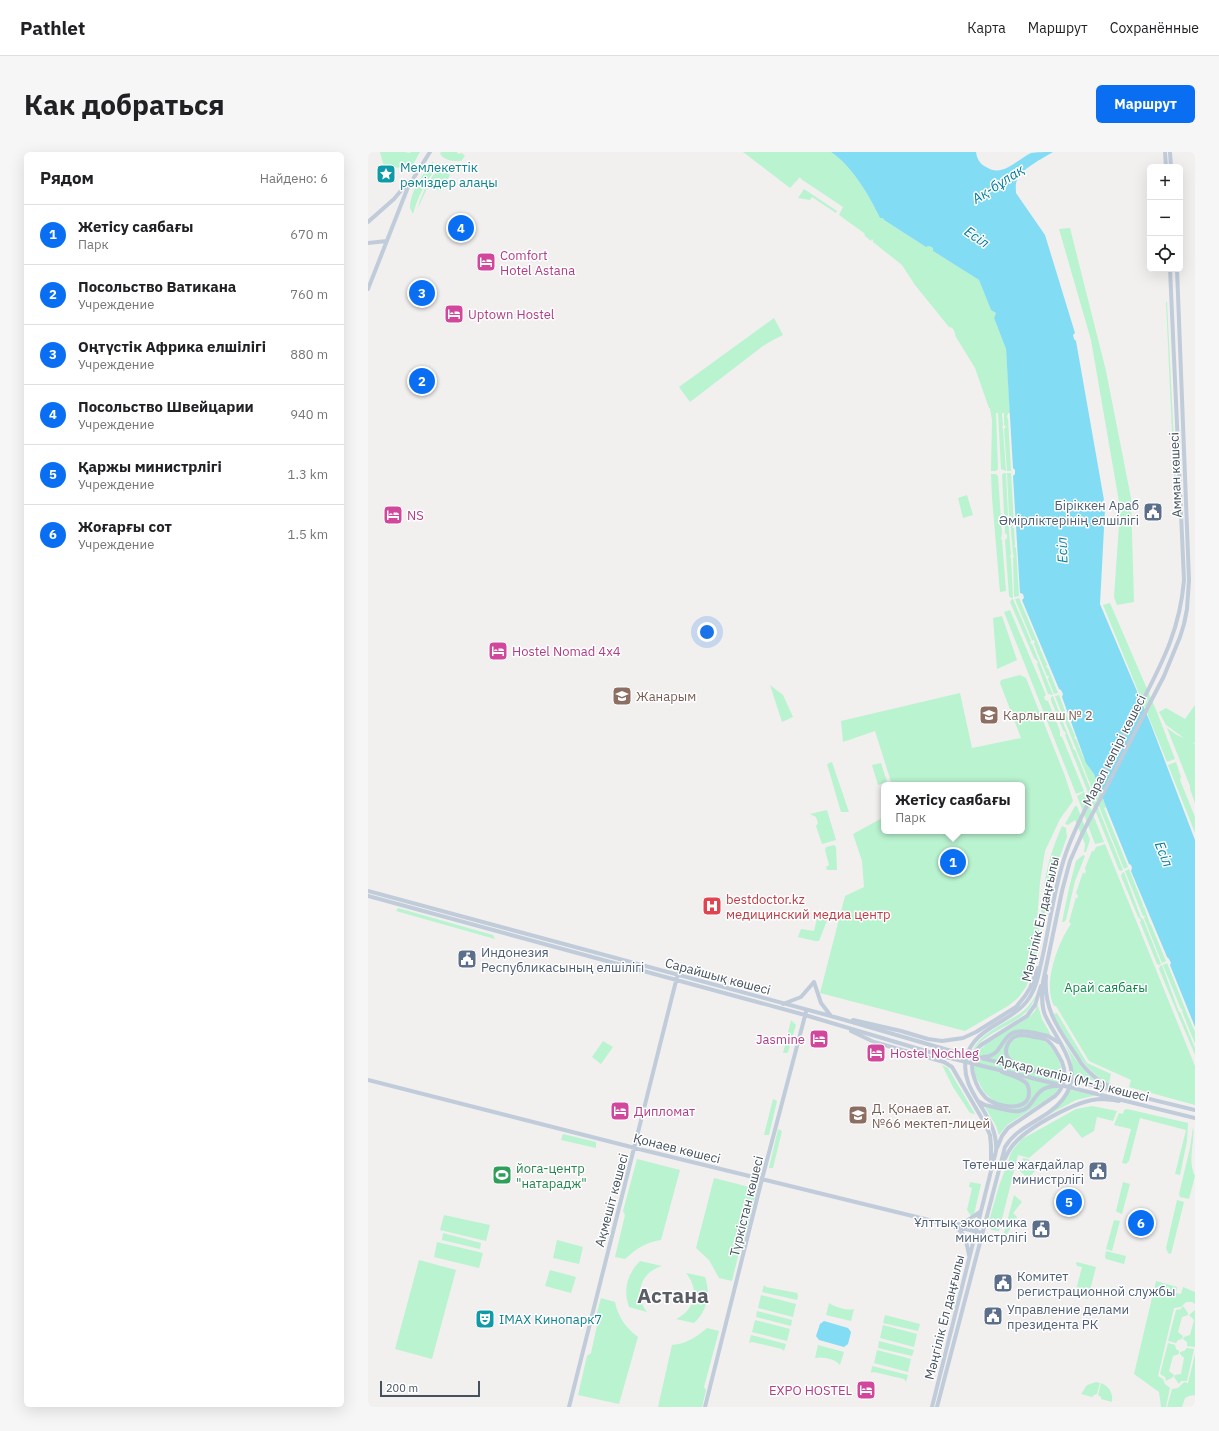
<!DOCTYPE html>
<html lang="ru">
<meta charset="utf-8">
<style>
:root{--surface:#fff;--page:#f6f6f6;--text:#202124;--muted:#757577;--line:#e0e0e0;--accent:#096ef2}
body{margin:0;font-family:"IBM Plex Sans",sans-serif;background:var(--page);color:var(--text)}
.controls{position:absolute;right:12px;top:12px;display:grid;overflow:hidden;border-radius:6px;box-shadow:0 4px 16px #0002}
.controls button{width:36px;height:36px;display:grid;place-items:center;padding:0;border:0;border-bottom:1px solid var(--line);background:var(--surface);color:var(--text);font:20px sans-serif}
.scale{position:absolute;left:12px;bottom:10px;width:100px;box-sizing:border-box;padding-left:4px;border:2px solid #45525e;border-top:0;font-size:11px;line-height:14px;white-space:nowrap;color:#45525e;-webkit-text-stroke:3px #fff;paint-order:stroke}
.you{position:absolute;left:339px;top:480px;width:14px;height:14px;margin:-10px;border:3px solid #fff;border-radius:50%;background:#1a73e8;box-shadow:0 0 0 6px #1a73e833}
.badge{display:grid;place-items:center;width:26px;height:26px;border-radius:50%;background:var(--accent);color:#fff;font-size:13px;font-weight:700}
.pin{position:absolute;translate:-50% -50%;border:2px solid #fff;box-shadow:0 1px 4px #0006}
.popup{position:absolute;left:513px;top:630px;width:144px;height:52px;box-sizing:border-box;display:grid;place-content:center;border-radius:6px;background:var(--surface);filter:drop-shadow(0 1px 3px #0005);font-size:13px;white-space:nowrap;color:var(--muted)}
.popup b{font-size:15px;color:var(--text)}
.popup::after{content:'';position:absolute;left:50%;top:100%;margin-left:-8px;border:8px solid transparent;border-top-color:var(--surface)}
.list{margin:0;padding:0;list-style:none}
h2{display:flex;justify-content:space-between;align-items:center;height:52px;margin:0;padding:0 16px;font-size:17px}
h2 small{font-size:13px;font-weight:400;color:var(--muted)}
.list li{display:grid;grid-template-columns:26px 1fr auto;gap:12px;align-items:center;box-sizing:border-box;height:60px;padding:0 16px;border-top:1px solid var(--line)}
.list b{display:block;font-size:15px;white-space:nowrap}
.list p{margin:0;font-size:13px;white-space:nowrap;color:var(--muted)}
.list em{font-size:13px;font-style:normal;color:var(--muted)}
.icon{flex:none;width:22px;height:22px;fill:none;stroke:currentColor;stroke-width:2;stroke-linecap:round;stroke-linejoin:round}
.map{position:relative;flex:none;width:827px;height:1255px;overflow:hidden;border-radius:6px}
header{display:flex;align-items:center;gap:24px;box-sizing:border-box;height:56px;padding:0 20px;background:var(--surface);border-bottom:1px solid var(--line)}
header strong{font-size:19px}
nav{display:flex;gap:22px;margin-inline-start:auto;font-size:14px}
.intro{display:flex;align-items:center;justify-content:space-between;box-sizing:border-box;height:96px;padding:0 24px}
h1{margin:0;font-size:28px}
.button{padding:10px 18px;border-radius:6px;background:var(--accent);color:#fff;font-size:14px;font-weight:700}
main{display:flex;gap:24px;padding:0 24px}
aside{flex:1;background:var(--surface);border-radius:6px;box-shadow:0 4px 16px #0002}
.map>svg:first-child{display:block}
.green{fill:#b9f3d0}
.water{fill:#82dcf4}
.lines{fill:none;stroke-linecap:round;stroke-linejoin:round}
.secondary{stroke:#c0ccda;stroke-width:4}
.secondary-bridge{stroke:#c0ccda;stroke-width:4}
.labels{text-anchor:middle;stroke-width:3;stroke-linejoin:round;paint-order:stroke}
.culture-label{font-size:13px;fill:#0d838f;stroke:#fff;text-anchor:start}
.hotel-label{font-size:13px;fill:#b23c85;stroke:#fff;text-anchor:start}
.street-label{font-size:13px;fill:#45525e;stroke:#fff}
.service-label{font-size:13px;fill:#4e5e75;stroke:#fff;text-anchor:end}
.education-label{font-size:13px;fill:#785e54;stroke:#fff;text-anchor:start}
.health-label{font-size:13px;fill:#be3a42;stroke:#fff;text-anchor:start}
.park-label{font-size:13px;fill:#0f874b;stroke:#fff}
.leisure-label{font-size:13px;fill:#27864d;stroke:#fff;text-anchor:start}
.water-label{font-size:14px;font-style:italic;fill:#037d9d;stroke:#fff}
.town-label{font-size:21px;font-weight:bold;fill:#5b5f65;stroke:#fff}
</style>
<header>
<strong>Pathlet</strong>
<nav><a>Карта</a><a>Маршрут</a><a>Сохранённые</a></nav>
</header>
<div class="intro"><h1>Как добраться</h1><a class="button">Маршрут</a></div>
<main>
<aside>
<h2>Рядом<small>Найдено: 6</small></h2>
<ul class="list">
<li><span class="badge">1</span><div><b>Жетісу саябағы</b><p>Парк</p></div><em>670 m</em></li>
<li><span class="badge">2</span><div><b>Посольство Ватикана</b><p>Учреждение</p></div><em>760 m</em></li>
<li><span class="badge">3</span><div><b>Оңтүстік Африка елшілігі</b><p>Учреждение</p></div><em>880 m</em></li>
<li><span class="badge">4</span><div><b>Посольство Швейцарии</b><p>Учреждение</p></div><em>940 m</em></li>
<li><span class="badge">5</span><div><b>Қаржы министрлігі</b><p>Учреждение</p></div><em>1.3 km</em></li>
<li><span class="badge">6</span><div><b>Жоғарғы сот</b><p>Учреждение</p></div><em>1.5 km</em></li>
</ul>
</aside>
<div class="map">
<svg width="827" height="1255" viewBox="0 0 827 1255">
<rect width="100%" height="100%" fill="#f2efef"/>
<path class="green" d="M12 0H36L42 1 43 0H52L43 16 16 15Z
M73 0H89L90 2 94 1 97 4 93 9C85 9 77 9 72 2Z
M375 0H463C484 14 501 43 512 66H515L516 68 558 95 561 94 565 96V99L611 128 623 158 628 161 626 166 638 197 642 261H640L639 265 640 267 643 319H639L636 277 638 275 636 273V261H634L635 274 634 275 635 277 638 319 633 317 630 261H628L630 317 628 319H623L624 268 622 257H623L621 256 607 216 588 185C586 180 587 176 581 175L547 133 534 113 505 90V88L504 87 503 89 497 84 496 81 471 63 475 55 433 27 432 25 422 36Z
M65 9 66 17 63 18 64 22C55 34 49 48 45 62L42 56C42 39 55 22 65 9Z
M76 15V18L82 23 73 39 60 34 50 56C52 47 61 25 68 21L67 18Z
M436 37 469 59 468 61 444 45 442 48 430 46Z
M702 76 738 219 763 346 766 450 749 453 746 445 752 358 750 344 723 188 691 77Z
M798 150H799L809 350 807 346Z
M406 166 415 183 405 188 395 194 322 250 311 235Z
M636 321H638L640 364 639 366 640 367 643 403 642 404 643 406 645 446H643L641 444 637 388 639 386V383L637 381 634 323Z
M639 321H643L646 373 644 375 646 376 647 393 646 394 648 396 651 444 646 445 645 406 646 404 645 402 642 367 643 365 641 364Z
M623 322H628L630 324 634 382 633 387 634 388 638 439 632 440 624 346Z
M599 343 605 363 595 366 590 346Z
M651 446 672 496V498L673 499 679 513 678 515 680 516 690 541 686 542 680 527 681 524H679L666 492 667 489 664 488 647 447Z
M644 447H645L663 489 662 491 664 492 685 543 680 542 669 512 670 510 666 506 642 450Z
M742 451 789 560 807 607 799 610 735 453Z
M642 458 678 543 676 545 677 548 680 549 692 579V584L694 585 716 639 708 642 636 460Z
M634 464 649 508 629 517 625 466Z
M652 523 658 526 697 624 705 649 692 667 677 699 672 730 669 769 672 784 666 814 658 835 650 846 640 854 597 879 452 841 477 744 496 735 494 709 485 682 516 665V679H654V633H524L507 579 475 590 473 569 592 541 604 596 653 586 632 531 633 528Z
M402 533 415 543 425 565 414 570Z
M691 543 700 567 699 569 701 570 707 584 706 586 708 587 716 607 718 606V611L726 622 738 655 736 656 760 715 756 717 687 544Z
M685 544 691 560 690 562 692 563 705 595V597L707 598 755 718 753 719 751 718 697 583 698 581 695 578 683 548V545Z
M827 553V591L824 590 827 592V651L822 637V634L799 576 809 583 816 586 798 573 791 560 798 556 817 567Z
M464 610 481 660H473L459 612Z
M808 610 813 625 812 628 827 665V681L800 613Z
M513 611 519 630 510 633 504 613Z
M716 640 736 690 727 692 709 644Z
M707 654H709L722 688 718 700H716L717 692 707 668 700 673 697 672Z
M459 658 468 688 454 692 448 674 450 671 448 665 442 662Z
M694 674 698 676 699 685 683 728 676 767H675L673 765C676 729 679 708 694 674Z
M737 692 827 914V953L761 935 763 928 721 909 688 854H686C674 831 691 789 703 772L701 770 708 745 709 747 710 744 708 741 715 720 716 722 718 720 717 716 724 699H726L728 695Z
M466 693 468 695 469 718H459L458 715 461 713 457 698 458 695Z
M715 703 717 704 707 729 698 768 696 770H694L701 736 708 709Z
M761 717 775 753V755H776L782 772 783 773 798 809 794 811 776 766 777 764H775L757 719Z
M756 720 773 766 775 767 793 812 791 813 789 812 772 770 773 768 770 765 753 724 754 721Z
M30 756 125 783 127 787 28 759Z
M450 762 460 766 451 789H447L430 785 433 777 446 779Z
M799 811 820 864V865L821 866 827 880V892L814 859 815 858 813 857 795 813Z
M794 813 811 860H812L827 896V903L791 817 792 814Z
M668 843C666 848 664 853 661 857 645 875 616 879 604 901 609 882 639 871 654 860 660 856 664 849 668 843Z
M669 851 674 867 683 883 665 879C668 881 670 885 674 888 676 890 679 890 681 893 694 907 700 929 685 943L639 973 631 983 628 974 617 955 637 959 616 940 607 923 606 918 607 906 611 899 618 892 661 865 667 859Z
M689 861 719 911 743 922 741 931C715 919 699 886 685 862Z
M423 868 428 873 420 900 419 901H415Z
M235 889 245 895 233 912 224 905Z
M697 892C707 907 716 921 731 930L705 923 703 906Z
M574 913 580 916 607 962 602 961 585 935Z
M702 938 729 943 708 948 680 963 692 953Z
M405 947 409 949 401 983H396Z
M724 954 749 959 745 969 729 965 726 979 714 986 702 971 661 1006 650 1003 631 1079 623 1078 621 1069 631 1034 643 1001 646 996 654 987 708 957Z
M759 957 820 971 819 989 812 1023 807 1022 818 978 772 966 761 1009 758 1012 754 1011 763 977 746 973 751 961 755 962 756 958Z
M825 975C827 991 819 1009 827 1024L821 1047 812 1045 811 1042 822 996Z
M410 977 414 979 405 1016H401Z
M195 982 228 990V996L193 988Z
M655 1006 660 1007 670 1016 660 1026 652 1019Z
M269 1007 312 1018 293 1088C278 1090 268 1097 257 1107L247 1105 257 1063 255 1059Z
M346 1026 389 1037 377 1086 374 1088 364 1129 351 1126 341 1108 328 1096Z
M602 1030 613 1032 605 1067 599 1058 604 1036 601 1035Z
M755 1030 762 1032 754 1062 749 1060 748 1059Z
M646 1043 654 1050 645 1061 649 1065 639 1082 636 1081Z
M809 1048 816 1050 803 1102 800 1101 798 1096Z
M76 1063 122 1073 118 1089 72 1078Z
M746 1068 752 1069 744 1099 738 1097Z
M75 1081 113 1091 112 1097 74 1088Z
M189 1088 215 1095 211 1112 185 1106Z
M69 1090 115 1101 111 1116 66 1105Z
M738 1099 758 1104 756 1112 738 1107 737 1105Z
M51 1108 88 1118 64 1207 27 1197Z
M272 1109 294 1114C273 1120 265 1142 279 1160L261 1155C255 1138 259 1122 272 1109Z
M709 1110 728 1115 720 1146 719 1147 708 1138 714 1115 709 1114 708 1111Z
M182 1118 208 1125 203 1141 177 1134Z
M318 1121 337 1125C343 1142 339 1159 326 1171L308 1167C327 1158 332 1138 318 1121Z
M788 1129 809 1135 808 1141 813 1142 815 1135 827 1140V1152L824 1150H818L813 1155 806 1156 790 1224 795 1227 797 1232 802 1236 798 1255H793L791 1240 766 1222Z
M396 1133 398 1135 429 1141 430 1144 429 1148 394 1140Z
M393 1143 428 1152 425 1165 390 1156Z
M233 1146 247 1150C250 1165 258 1176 270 1185L251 1252 210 1243 219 1204 223 1201 230 1169 228 1164Z
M461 1151C467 1155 479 1159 486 1157L483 1169 458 1163Z
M815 1154 820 1161V1163L814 1165 810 1180 815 1184 814 1187 810 1188 808 1191 800 1189 808 1158 813 1157Z
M827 1158V1195L819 1194V1190L815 1187 816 1185 822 1183 826 1168 821 1163Z
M389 1159 424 1168 423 1174 388 1165Z
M517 1163 552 1172 550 1179 515 1171Z
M387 1168 422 1177 419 1189 384 1180Z
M515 1173 549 1182 546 1195 512 1186Z
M339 1176 351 1179 336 1235 338 1238 334 1255H290L304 1193C318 1192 329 1185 339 1176Z
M383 1183 418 1192 416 1199 414 1197 384 1190 381 1191Z
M511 1189 546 1198 544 1204 510 1196Z
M800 1191 807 1193 808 1197 811 1199V1202L805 1204 801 1219 806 1223 805 1225 798 1229 797 1225 792 1222Z
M450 1193 476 1200 472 1213C468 1207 454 1204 447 1206Z
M819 1196 826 1197 819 1229H813L811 1232 806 1225 807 1223 813 1222 816 1206 812 1202V1200L816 1199Z
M509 1198 543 1207 540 1220 506 1211Z
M827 1202V1243L821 1244 817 1246 814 1255H799L804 1237 810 1236 816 1230 820 1231Z
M504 1214 540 1223 538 1230 536 1227 506 1220 503 1221Z
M728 1230 732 1231 729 1242 726 1243 724 1245 713 1242 719 1233Z
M733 1231C742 1235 745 1241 744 1250L733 1247V1245L730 1243Z"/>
<path class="water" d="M463 0H608C609 7 612 12 618 15 635 26 648 8 663 1 668 0 678 0 685 0 675 6 652 18 649 28 647 33 648 37 648 41L677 83 707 181 705 183 706 187 708 189 736 348 734 350 735 355 737 357 732 452 782 570 827 688V875L802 813 803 811 801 807 799 805 763 719 764 716 763 713 761 712 738 655 726 622 718 611 694 545 695 542 693 538 691 537 654 448 656 446 655 442 652 441 645 324 647 322V318L645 316 638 197 626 166 628 161 623 158 611 128 565 99V96L561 94 558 95 516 68 515 66H512C501 43 484 14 463 0Z
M456 1169 480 1176 483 1180 480 1192 476 1195 451 1188 448 1184 452 1172Z"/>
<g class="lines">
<path class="secondary" d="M797 0 798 15
M802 0 803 15
M0 70 26 47 41 29
M0 91 19 89
M0 137 40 35 62 0
M0 739 470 866 580 898
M0 744 437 863 578 905
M678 824C675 861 694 881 713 911 723 924 736 933 752 938
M446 830 453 851 463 864
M415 852 433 845 446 830
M485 868 533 879 560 887 574 889 595 886 608 880 648 855 657 844 662 836 670 816
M483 879 506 890 576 910 584 915 616 970 622 983 623 994V1008
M667 881 680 884 690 890
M634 920C641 923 651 925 657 930 660 932 661 936 661 941 661 961 628 955 618 946 613 941 608 932 606 925 602 914 604 901 613 893L659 864 667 853 673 834
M0 928 275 998 614 1081
M610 949 617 953 634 957
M629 996 634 984 640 976 687 944C696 936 699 922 694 910 691 904 686 894 680 889 676 886 671 886 666 885 662 884 657 883 653 883 641 884 633 899 642 908 646 912 652 913 657 915
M633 1014C637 1007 640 999 645 993 660 975 709 948 732 947 738 947 745 948 751 949
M586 1073 596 1071 612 1060
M588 1076C597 1080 599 1093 601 1103
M201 1255 309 825
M337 1255 394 1027 438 860
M564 1255 628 999C631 962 591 941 598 907 605 872 650 871 664 841 670 831 671 819 674 807 682 772 686 735 698 701 707 675 720 652 732 628 746 603 759 577 773 552 795 509 812 477 816 428L802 117
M569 1255 637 995C651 972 679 968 695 947 718 917 689 890 677 863 673 853 674 841 675 830L694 739 702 709 714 682 796 524 812 485 816 472 819 457 821 428 809 117"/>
<path class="secondary-bridge" d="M580 898 827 958
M578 905 827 966
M615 905C641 904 628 871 667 881
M634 957C640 958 645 960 651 959 668 957 664 933 690 934"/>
</g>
<defs>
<symbol id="sight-square" viewBox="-11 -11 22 22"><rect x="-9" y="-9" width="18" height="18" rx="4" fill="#0f9aa8" stroke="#fff"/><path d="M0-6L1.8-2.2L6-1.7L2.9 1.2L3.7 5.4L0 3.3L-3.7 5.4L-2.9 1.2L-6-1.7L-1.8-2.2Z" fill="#fff"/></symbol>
<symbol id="hotel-square" viewBox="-11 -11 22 22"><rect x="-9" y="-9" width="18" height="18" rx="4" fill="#d1479c" stroke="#fff"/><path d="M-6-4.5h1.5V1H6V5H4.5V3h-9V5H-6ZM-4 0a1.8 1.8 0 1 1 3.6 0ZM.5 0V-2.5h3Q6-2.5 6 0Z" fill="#fff"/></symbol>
<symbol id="civic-square" viewBox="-11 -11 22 22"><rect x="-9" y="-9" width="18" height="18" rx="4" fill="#5c6f8a" stroke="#fff"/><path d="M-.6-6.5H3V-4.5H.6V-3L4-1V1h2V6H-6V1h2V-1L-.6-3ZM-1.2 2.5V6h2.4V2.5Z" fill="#fff"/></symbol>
<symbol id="school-square" viewBox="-11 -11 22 22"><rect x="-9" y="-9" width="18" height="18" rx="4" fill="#8d6e63" stroke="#fff"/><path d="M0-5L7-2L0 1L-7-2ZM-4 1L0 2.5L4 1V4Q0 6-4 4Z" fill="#fff"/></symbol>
<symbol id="hospital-square" viewBox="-11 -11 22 22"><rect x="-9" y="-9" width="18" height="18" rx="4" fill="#e0444e" stroke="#fff"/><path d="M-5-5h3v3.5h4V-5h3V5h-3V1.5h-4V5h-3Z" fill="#fff"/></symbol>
<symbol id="stadium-square" viewBox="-11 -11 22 22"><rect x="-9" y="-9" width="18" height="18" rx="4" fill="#2e9e5b" stroke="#fff"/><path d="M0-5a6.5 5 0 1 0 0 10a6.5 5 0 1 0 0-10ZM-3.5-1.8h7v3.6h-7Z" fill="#fff"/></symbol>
<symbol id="theatre-square" viewBox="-11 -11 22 22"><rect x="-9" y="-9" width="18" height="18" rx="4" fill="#0f9aa8" stroke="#fff"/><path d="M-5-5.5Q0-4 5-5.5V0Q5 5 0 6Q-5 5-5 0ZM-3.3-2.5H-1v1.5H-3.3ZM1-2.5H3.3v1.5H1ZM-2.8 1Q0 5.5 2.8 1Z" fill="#fff"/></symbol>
</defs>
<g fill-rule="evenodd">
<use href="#sight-square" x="7" y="11" width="22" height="22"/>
<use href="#hotel-square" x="107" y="99" width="22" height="22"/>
<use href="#hotel-square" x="75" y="151" width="22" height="22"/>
<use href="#civic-square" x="774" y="349" width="22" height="22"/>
<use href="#hotel-square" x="14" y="352" width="22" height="22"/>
<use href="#hotel-square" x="119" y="488" width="22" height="22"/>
<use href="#school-square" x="243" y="533" width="22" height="22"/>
<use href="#school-square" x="610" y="552" width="22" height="22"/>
<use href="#hospital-square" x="333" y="743" width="22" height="22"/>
<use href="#civic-square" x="88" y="796" width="22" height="22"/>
<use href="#hotel-square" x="440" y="876" width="22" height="22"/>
<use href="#hotel-square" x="497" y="890" width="22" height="22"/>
<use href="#hotel-square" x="241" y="948" width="22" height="22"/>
<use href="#school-square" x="479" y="952" width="22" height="22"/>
<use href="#civic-square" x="719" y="1008" width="22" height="22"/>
<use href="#stadium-square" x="123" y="1012" width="22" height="22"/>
<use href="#civic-square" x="662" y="1066" width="22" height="22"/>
<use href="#civic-square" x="624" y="1120" width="22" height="22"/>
<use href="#civic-square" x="614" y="1153" width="22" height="22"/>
<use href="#theatre-square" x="106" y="1156" width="22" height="22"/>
<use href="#hotel-square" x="487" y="1227" width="22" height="22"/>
</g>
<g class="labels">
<g class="culture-label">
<text x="32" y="20">Мемлекеттік<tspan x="32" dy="15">рәміздер алаңы</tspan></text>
<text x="131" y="1172">IMAX Кинопарк7</text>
</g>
<g class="hotel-label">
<text x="132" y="108">Comfort<tspan x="132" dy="15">Hotel Astana</tspan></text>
<text x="100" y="167">Uptown Hostel</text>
<text x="39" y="368">NS</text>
<text x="144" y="504">Hostel Nomad 4x4</text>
<text x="437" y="892" text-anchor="end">Jasmine</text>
<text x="522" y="906">Hostel Nochleg</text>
<text x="266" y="964">Дипломат</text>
<text x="484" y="1243" text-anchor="end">EXPO HOSTEL</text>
</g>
<g class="street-label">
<text transform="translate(807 323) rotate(-92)" y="5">Амман көшесі</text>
<text transform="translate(746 598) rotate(-63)" y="5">Марал көпірі көшесі</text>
<text transform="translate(672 767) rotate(-77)" y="5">Мәңгілік Ел даңғылы</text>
<text transform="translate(350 824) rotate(15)" y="5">Сарайшық көшесі</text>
<text transform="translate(705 926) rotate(14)" y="5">Арқар көпірі (М-1) көшесі</text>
<text transform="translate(309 996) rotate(14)" y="5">Қонаев көшесі</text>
<text transform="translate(243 1048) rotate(-75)" y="5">Ақмешіт көшесі</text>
<text transform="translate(378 1054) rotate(-76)" y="5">Түркістан көшесі</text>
<text transform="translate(576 1165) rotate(-76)" y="5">Мәңгілік Ел даңғылы</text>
</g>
<g class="service-label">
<text x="771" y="358">Біріккен Араб<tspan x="771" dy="15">Әмірліктерінің елшілігі</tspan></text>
<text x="113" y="805" text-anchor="start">Индонезия<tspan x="113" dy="15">Республикасының елшілігі</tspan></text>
<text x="716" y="1017">Төтенше жағдайлар<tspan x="716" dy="15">министрлігі</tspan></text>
<text x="659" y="1075">Ұлттық экономика<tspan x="659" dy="15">министрлігі</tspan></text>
<text x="649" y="1129" text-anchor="start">Комитет<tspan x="649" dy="15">регистрационной службы</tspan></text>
<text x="639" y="1162" text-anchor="start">Управление делами<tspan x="639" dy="15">президента РК</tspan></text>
</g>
<g class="education-label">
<text x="268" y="549">Жанарым</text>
<text x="635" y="568">Карлыгаш № 2</text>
<text x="504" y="961">Д. Қонаев ат.<tspan x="504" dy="15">№66 мектеп-лицей</tspan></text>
</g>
<g class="health-label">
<text x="358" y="752">bestdoctor.kz<tspan x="358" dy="15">медицинский медиа центр</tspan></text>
</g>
<g class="park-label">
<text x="738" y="840">Арай саябағы</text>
</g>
<g class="leisure-label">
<text x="148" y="1021">йога-центр<tspan x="148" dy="15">"натарадж"</tspan></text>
</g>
<g class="water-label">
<text transform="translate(630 32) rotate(-33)" y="5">Ақ-бұлақ</text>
<text transform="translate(609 85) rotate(34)" y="5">Есіл</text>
<text transform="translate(694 398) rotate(-92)" y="5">Есіл</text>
<text transform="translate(796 702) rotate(68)" y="5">Есіл</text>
</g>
<g class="town-label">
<text x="305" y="1151">Астана</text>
</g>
</g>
</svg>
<div class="controls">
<button>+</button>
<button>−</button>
<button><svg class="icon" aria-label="locate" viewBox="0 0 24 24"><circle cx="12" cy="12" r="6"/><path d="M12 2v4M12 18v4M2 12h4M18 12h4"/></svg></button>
</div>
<div class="scale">200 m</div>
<div class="you"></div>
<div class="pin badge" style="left:585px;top:710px">1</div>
<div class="popup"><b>Жетісу саябағы</b>Парк</div>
<div class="pin badge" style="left:54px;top:229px">2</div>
<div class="pin badge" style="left:54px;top:141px">3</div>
<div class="pin badge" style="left:93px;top:76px">4</div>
<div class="pin badge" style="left:701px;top:1050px">5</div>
<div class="pin badge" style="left:773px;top:1071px">6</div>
</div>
</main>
